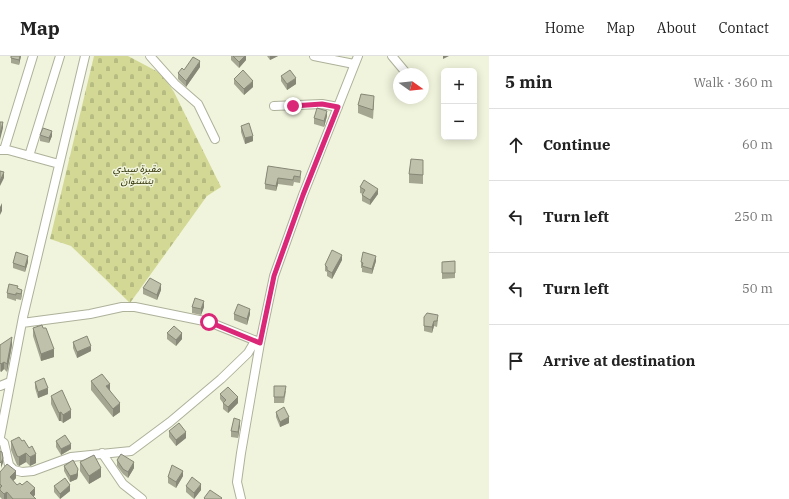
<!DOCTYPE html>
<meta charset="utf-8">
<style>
:root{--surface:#fff;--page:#f2f2f2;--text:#222;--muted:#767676;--line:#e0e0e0}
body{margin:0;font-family:"IBM Plex Serif","Noto Sans Arabic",serif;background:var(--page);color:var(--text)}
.controls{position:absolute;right:12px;top:12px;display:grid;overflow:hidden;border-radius:6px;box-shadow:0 2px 10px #0003}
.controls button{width:36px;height:36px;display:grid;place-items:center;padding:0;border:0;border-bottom:1px solid var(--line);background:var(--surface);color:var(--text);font:20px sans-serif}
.compass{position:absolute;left:393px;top:12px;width:36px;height:36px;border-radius:50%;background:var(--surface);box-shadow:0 2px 10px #0003;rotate:105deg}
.stop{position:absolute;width:12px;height:12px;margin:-9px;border:3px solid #db2777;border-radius:50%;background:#fff}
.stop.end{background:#db2777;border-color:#fff;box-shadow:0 1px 4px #0008}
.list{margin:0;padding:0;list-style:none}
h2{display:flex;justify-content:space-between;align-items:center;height:52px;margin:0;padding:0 16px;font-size:17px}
h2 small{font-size:13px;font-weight:400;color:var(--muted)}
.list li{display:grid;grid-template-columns:26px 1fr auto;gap:12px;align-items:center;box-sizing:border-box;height:72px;padding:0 16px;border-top:1px solid var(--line)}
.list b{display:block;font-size:15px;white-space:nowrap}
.list em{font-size:13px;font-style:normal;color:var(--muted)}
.icon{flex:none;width:22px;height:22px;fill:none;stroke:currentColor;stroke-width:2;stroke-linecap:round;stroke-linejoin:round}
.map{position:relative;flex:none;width:489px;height:443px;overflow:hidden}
header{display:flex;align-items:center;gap:24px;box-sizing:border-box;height:56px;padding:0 20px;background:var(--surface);border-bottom:1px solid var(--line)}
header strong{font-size:19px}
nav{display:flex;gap:22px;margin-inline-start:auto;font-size:14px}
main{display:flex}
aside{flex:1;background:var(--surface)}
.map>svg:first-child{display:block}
.cemetery{fill:url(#cemetery-stones)}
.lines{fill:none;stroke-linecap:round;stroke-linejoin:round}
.street-casing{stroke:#aeb19a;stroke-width:10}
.street{stroke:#fff;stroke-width:8}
.wall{fill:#a4a692}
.shaded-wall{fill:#868777}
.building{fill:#bfc1aa;stroke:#868777}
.route{stroke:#db2777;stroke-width:5}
.labels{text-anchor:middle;stroke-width:3;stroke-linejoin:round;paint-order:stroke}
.park-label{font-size:10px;font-style:italic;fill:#303205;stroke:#f1f4dc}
</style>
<header>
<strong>Map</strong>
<nav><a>Home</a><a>Map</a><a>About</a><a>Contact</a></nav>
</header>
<main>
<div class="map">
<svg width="489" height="443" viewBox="0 0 489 443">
<defs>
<pattern id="cemetery-stones" width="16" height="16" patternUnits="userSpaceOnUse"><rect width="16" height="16" fill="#d3d995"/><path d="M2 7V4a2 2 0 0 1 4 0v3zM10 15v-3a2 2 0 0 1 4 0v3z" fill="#b6bb81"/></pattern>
</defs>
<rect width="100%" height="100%" fill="#f1f4dc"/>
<path class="cemetery" d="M94 0H128L162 18 174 36 221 131 207 140 130 247 71 190 50 183Z"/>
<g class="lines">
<defs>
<path id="street" d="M150 0 175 28 198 48 215 83
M314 0 354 8
M392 0 407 18
M274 50 322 48 338 51
M0 94H8L59 108
M4 94 33 0
M29 100 60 0
M22 267 90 258 122 251H135L209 266 259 286
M0 330 10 326
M0 381 23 261 85 0
M0 384 4 387 9 409 14 414 22 416 33 415 71 401 131 395 170 366 221 323 248 297 255 285
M102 397 123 428 142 443
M241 443 237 426 241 397 260 287 274 220 303 139 358 0"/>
</defs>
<use href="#street" class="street-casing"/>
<use href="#street" class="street"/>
</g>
<path class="wall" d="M21 0 19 9 11 7V2Z
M231 0H246V4L239 12 231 4Z
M267 0H278L270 4Z
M200 11 186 31 178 23V17L184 14Z
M281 20 296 28 287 34 281 25Z
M234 23 253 31 244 39 234 28Z
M374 48 373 63 358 57V49Z
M327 60 324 71 314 68V62Z
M241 70 253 85 245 88 241 76Z
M40 79 52 80 49 87 40 85Z
M423 104V128L409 127V118Z
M268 110 301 121 300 127 294 126 293 130 278 128 276 135 265 133V128Z
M360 131 378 138 370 149 362 145V139L363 138 360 137Z
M342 204 332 223 327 220V216L325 215V209Z
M376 205 372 218 362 216V212H361V206Z
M455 205V222L442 223V206Z
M28 206 25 216 13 212V207Z
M143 232 161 234 157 244 143 238Z
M18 233 22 234V240L21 244 16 243V245L7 242V237Z
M192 251H204L201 259 192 257Z
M234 258H250L247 269 234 264Z
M424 261 438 264 437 271 434 270 432 277 424 275Z
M33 272 54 301 41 305 33 280Z
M167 277 182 283 176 290 167 283Z
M73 286 91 295 77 302 73 292Z
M0 289H12L7 316 4 313 1 316 0 315Z
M91 325 110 334 120 356 113 361 91 334Z
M35 326 48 338 38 342 35 332Z
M274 330 286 335 284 347H274Z
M220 338 238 347 228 357 223 353V347L220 343Z
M51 340 71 362 63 367 61 365H59L51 348Z
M276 356 289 367 280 371 276 361Z
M240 369 238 382 231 381V375Z
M169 375 186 382 176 390 169 381Z
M11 385H22L36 407 30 410 26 406 19 410 17 409 11 394Z
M56 385 71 393 61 399 56 391Z
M117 404 134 412 128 422 123 418 117 410Z
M80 406 101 421 89 428 80 415Z
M64 410 78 419 77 423 70 426 64 415Z
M0 416 16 422 13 425 17 429 35 439 33 440 36 443H2L0 441Z
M183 420 176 432 168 427V421Z
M54 430 70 435 60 443 54 436Z
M186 430 201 434 194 443 186 436Z"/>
<path class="shaded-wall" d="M20 0H21L19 9V4Z
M245 0H246V4L239 12V6Z
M270 0H278L270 4Z
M443 0H449L443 3Z
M200 5V11L186 31V25Z
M296 22V28L287 34V28Z
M253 25V31L244 39V33Z
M327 55V60L324 71V65Z
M3 66V72L0 84V78Z
M52 75V80L49 87V82Z
M253 80V85L245 88V82Z
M4 116V122L0 130V125Z
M278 122V128L276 135V130Z
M378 133V138L370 149V144Z
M2 147V155L0 159V151Z
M342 199V204L332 223V217Z
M28 200V206L25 216V211Z
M376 200V205L372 218V213Z
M161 228V234L157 244V239Z
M204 245V251L201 259V253Z
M250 253V258L247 269V263Z
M434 265V270L432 277V271Z
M182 277V283L176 290V284Z
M12 281V289L7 316V308Z
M91 290V295L77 302V296Z
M54 293V301L41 305V298Z
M4 306V313L1 316V308Z
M110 328V336L106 330Z
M48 332V338L38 342V336Z
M238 341V347L228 357V351Z
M120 347V356L113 361V353Z
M71 354V362L63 367V359Z
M61 356V365H59V357Z
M289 361V367L280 371V366Z
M240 364V369L238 382V376Z
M186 376V382L176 390V384Z
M71 388V393L61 399V393Z
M26 397V406L19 410V401Z
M36 398V407L30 410V401Z
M3 402V407L1 412V407Z
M134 406V412L128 422V416Z
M101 412V421L89 428V420Z
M78 413V419L77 423 70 426V420Z
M16 415V422L10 428V421Z
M183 415V420L176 432V426Z
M201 428V434L194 443V437Z
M70 429V435L60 443V438Z
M35 432V439L31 443 30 437Z
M7 436V443H4V438Z"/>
<path class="building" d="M11 0H20L19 4 11 2Z
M233 0H245L239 6Z
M193 1 200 5 186 25 178 17 182 12 184 14Z
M243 14 253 25 244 33 234 23Z
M290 14 296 22 287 28 281 20Z
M361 38 374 40 373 54 358 49Z
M317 52 327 55 324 65 314 62Z
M0 66H3L0 78Z
M249 67 253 80 245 82 241 70Z
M43 72 52 75 49 82 40 79Z
M411 103 423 104V119L409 118Z
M268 110 301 115 300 121 294 120 293 124 278 122 276 130 265 128Z
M0 115 4 116 0 125Z
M364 124 378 133 370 144 362 139 365 134 360 131Z
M332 194 342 199 332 217 327 214V211L325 209Z
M16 196 28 200 25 211 13 207Z
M363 196 376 200 372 213 362 210 363 207 361 206Z
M455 205V217H442V206Z
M150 222 161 228 157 239 143 232Z
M9 228 18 230 17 232 22 234 21 238 16 237V239L7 237Z
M195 242 204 245 201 253 192 251Z
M238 248 250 253 247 263 234 258Z
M427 257 438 259 437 265H434L432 271 424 270V261Z
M42 269 43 272H46L54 293 41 298 33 272Z
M174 270 182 277 176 284 167 277Z
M87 280 91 290 77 296 73 286Z
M12 281 7 308 4 306 1 308 0 307V289Z
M102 318 110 328 106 330 120 347 113 353 91 325Z
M44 322 48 332 38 336 35 326Z
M274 330H286L284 341H274Z
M228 331 238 341 228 351 223 347 226 344 220 338Z
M62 334 71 354 63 359 61 356 59 357 51 340Z
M284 351 289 361 280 366 276 356Z
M234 362 240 364 238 376 231 375Z
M179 367 186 376 176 384 169 375Z
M65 379 71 388 61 393 56 385Z
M19 381 22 385 24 384 29 392 32 390 36 398 30 401 26 397 19 401 17 400 11 385Z
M0 395 2 396 3 402 1 407 0 406Z
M121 398 134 406 128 416 123 413 117 404Z
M94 399 101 412 89 420 80 406Z
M73 404 78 413 77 418 70 420 64 410Z
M7 408 16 415 10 421 17 429 20 427 22 429 27 425 35 432 30 437 36 443H13L7 436 4 438 0 434V432L2 430 0 428V416Z
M172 409 183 415 176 426 168 421Z
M192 421 201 428 194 437 186 430Z
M65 422 70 429 60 438 54 430Z
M210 434 222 442 221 443H205L204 442Z"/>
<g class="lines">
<path class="route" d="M209 266 260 287 274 220 303 139 338 51 322 48 293 50"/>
</g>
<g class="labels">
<g class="park-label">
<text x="137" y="116">مقبرة سيدي<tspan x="137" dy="12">بنشتوان</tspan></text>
</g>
</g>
</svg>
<div class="controls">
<button>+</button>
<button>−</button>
</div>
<svg class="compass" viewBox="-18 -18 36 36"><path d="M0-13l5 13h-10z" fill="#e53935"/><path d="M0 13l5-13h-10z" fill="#767676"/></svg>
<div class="stop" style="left:209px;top:266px"></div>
<div class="stop end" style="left:293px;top:50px"></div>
</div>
<aside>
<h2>5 min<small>Walk · 360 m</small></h2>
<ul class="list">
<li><svg class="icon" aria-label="ahead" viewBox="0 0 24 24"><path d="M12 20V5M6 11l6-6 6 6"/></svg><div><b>Continue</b></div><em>60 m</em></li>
<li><svg class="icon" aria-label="left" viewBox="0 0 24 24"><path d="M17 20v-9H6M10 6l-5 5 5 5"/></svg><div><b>Turn left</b></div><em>250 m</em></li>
<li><svg class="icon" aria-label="left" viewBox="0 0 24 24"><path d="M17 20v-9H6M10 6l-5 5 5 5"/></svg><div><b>Turn left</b></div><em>50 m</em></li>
<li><svg class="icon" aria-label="arrive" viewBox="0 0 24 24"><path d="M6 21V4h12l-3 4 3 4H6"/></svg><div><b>Arrive at destination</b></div></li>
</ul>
</aside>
</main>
